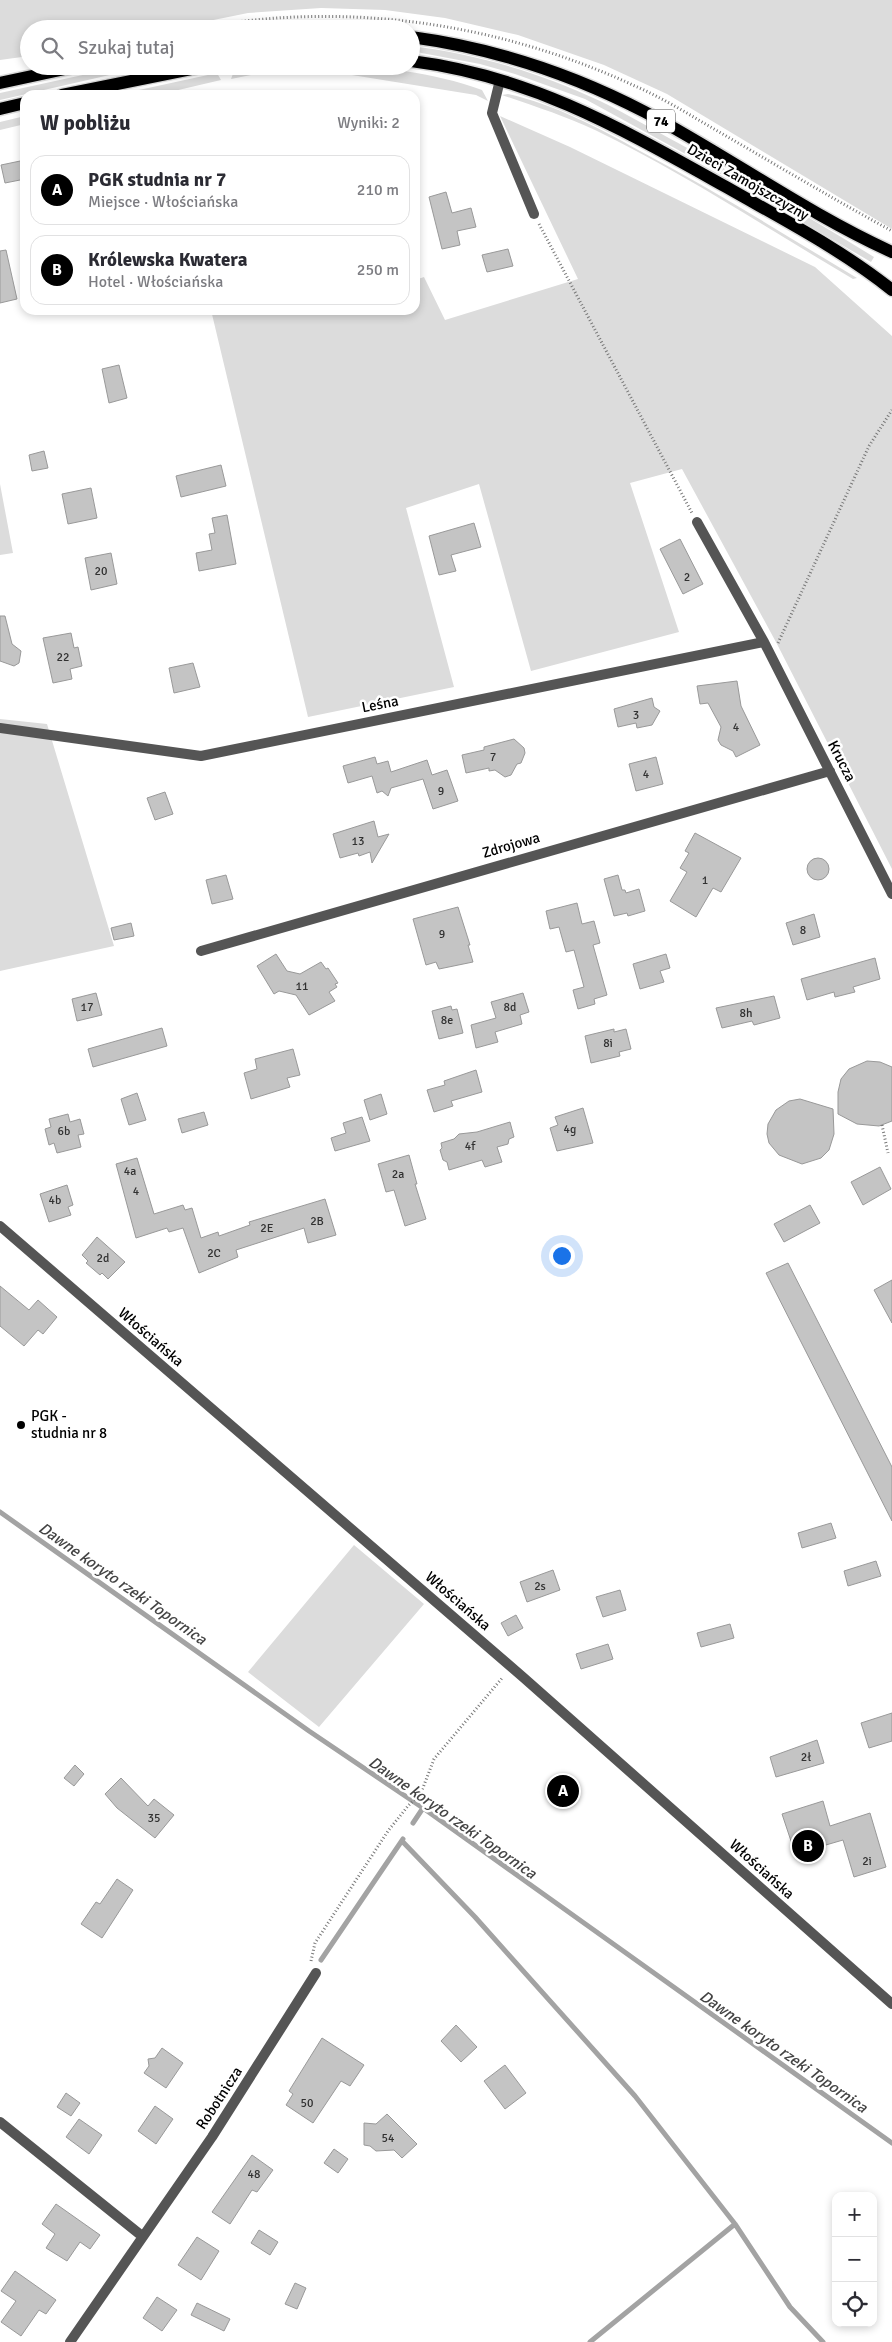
<!DOCTYPE html>
<html lang="pl">
<meta charset="utf-8">
<style>
:root{--surface:#fff;--page:#f2f2f3;--text:#2b2b33;--muted:#7c7c81;--line:#e1e1e2;--accent:#000}
body{margin:0;font-family:Signika,sans-serif;background:var(--page);color:var(--text)}
.controls{position:absolute;right:15px;bottom:15px;display:grid;overflow:hidden;border-radius:10px;box-shadow:0 2px 8px #0003}
.controls button{width:45px;height:45px;display:grid;place-items:center;padding:0;border:0;border-bottom:1px solid var(--line);background:var(--surface);color:var(--text);font:25px sans-serif}
.you{position:absolute;left:561px;top:1255px;width:18px;height:18px;margin:-12px;border:4px solid #fff;border-radius:50%;background:#1a73e8;box-shadow:0 0 0 8px #1a73e833}
.badge{display:grid;place-items:center;width:32px;height:32px;border-radius:50%;background:var(--accent);color:#fff;font-size:16px;font-weight:700}
.pin{position:absolute;translate:-50% -50%;border:2px solid #fff;box-shadow:0 1px 5px #0006}
.list{margin:0;padding:0;list-style:none}
h2{display:flex;justify-content:space-between;align-items:center;height:65px;margin:0;padding:0 20px;font-size:21px}
h2 small{font-size:16px;font-weight:400;color:var(--muted)}
.list li{display:grid;grid-template-columns:32px 1fr auto;gap:15px;align-items:center;box-sizing:border-box;height:70px;margin:0 10px 10px;padding:0 10px;border:1px solid var(--line);border-radius:15px}
.list b{display:block;font-size:19px;white-space:nowrap}
.list p{margin:0;font-size:16px;white-space:nowrap;color:var(--muted)}
.list em{font-size:16px;font-style:normal;color:var(--muted)}
.icon{flex:none;width:28px;height:28px;fill:none;stroke:currentColor;stroke-width:2;stroke-linecap:round;stroke-linejoin:round}
.map{position:relative;flex:none;width:892px;height:2342px;overflow:hidden}
.search{position:absolute;background:var(--surface);box-shadow:0 2px 8px #0003;left:20px;top:20px;width:400px;height:55px;display:flex;align-items:center;gap:12px;box-sizing:border-box;padding:0 18px;border-radius:28px;color:var(--muted);font-size:19px}
.panel{position:absolute;background:var(--surface);box-shadow:0 2px 8px #0003;left:20px;top:90px;width:400px;height:225px;border-radius:15px}
.map>svg:first-child{display:block}
.green{fill:#dcdcdc}
.lines{fill:none;stroke-linecap:round;stroke-linejoin:round}
.stream{stroke:#a3a3a3;stroke-width:5}
.building{fill:#c4c4c4;stroke:#999}
.primary-casing{stroke:#dbdbdb;stroke-width:15}
.path{stroke:#777;stroke-width:3;stroke-dasharray:1 2.5;stroke-linecap:butt}
.street{stroke:#555;stroke-width:10}
.primary{stroke:#000;stroke-width:12}
.poi-dot{fill:#000;stroke:#fff;stroke-width:2}
.labels{text-anchor:middle;stroke-width:5;stroke-linejoin:round;paint-order:stroke}
.number-label{font-size:12px;fill:#313131}
.shield{fill:#fff;stroke:#4c4c4c;stroke-width:1}
.shield-label{font-size:14px;font-weight:bold;fill:#000}
.street-label{font-size:15px;fill:#000;stroke:#fff}
.poi-label{font-size:15px;fill:#000;stroke:#fff;text-anchor:start}
.water-label{font-size:16px;font-style:italic;fill:#444;stroke:#fff}
</style>
<div class="map">
<svg width="892" height="2342" viewBox="0 0 892 2342">
<rect width="100%" height="100%" fill="#fff"/>
<path class="green" d="M0 0H892V229L667 94 604 65 518 35 445 18 385 10 321 8 248 13 169 29H29V56L0 60Z
M411 46C477 54 541 73 600 101 627 114 654 130 680 144 746 180 810 218 874 257L871 262 702 163 585 99 515 74 480 64 411 51Z
M124 66H149L0 100V93Z
M300 66 303 72 269 74 273 67Z
M326 66C380 66 432 72 482 90L488 101 476 95 327 71Z
M253 69 256 74 231 79 234 71Z
M217 73 221 80 157 95H116Z
M508 94C554 104 599 128 640 151 714 190 785 235 857 278L853 279C768 229 684 173 595 130 565 116 533 106 502 95Z
M25 116V124L0 130V122Z
M500 116 570 147 815 267 892 336V869L777 644 682 469 630 483 679 632 531 671 479 484 406 508 454 687 308 717 211 310H415V280L424 277 445 320 578 279Z
M0 484 13 553 0 555Z
M0 719 47 724 114 946 0 971Z
M354 1545 424 1604 319 1727 248 1672Z"/>
<g class="lines">
<path class="stream" d="M0 1512 309 1731 423 1808 892 2143
M413 1823 423 1808
M402 1841 475 1917 635 2096 735 2224 790 2307 823 2342
M321 1960 403 1839
M590 2342 735 2224"/>
</g>
<path class="building" d="M25 160V179L5 183 1 165Z
M446 192 452 213 471 208 476 227 457 231 460 245 442 249 429 197Z
M508 249 513 266 487 272 482 255Z
M6 250 17 299 0 303V251Z
M119 365 127 398 109 403 102 369Z
M44 451 48 468 32 471 29 455Z
M221 465 226 486 181 497 176 476Z
M91 488 97 518 68 524 62 494Z
M227 515 236 564 199 571 196 553 212 550 209 534 215 533 212 518Z
M474 523 481 547 451 555 456 571 439 575 429 536Z
M680 539 703 584 683 594 660 549Z
M111 553 117 584 91 590 85 558Z
M0 616H5L12 644 21 651 19 663 14 666 0 661Z
M71 633 74 648 78 647 82 666 70 669 72 679 53 683 43 638Z
M193 663 200 687 174 693 169 668Z
M737 681 741 706 760 745 736 757 733 751 721 745 718 740 721 727 708 703 700 704 697 686Z
M652 698 654 707 660 711 652 725 637 728 636 723 618 727 614 709Z
M514 739 524 748 525 753 521 763 517 764 511 775 505 777 495 770 489 771V768L466 773 462 755 484 750V747Z
M375 757 377 764 388 761 391 772 427 760 432 775 447 770 458 801 433 809 423 779 391 788 388 796 382 791 377 793 372 776 348 783 343 766Z
M656 757 663 784 636 791 629 764Z
M165 792 173 814 155 820 147 798Z
M374 821 378 837 389 834 372 863 370 852 359 856 358 853 340 858 333 834Z
M695 833 741 858 721 892 713 888 696 917 670 901 687 872 680 868 689 853 685 851Z
M807 869a11 11 0 1 1 22 0a11 11 0 1 1-22 0Z
M226 875 233 899 212 904 206 880Z
M618 875 622 890H625L626 893 639 889 645 911 628 916 627 913 614 916 604 879Z
M577 903 582 924 594 921 600 943 593 945 607 995 594 999 595 1004 578 1009 573 990 584 987 574 950 566 952 559 927 550 929 546 911Z
M458 907 470 945H468L473 962 439 969 436 962 426 965 413 919Z
M814 914 820 937 793 945 786 923Z
M131 923 134 936 114 940 111 928Z
M276 954 287 971 300 974 321 962 326 969 328 968 338 983 335 984 337 987 329 992 335 1001 309 1015 296 995 279 991 274 994 257 966Z
M666 954 670 968 660 971 664 982 640 989 633 964Z
M875 958 880 979 853 987 855 992 835 997 834 992 807 1000 801 979Z
M96 993 102 1015 77 1021 72 999Z
M523 993 529 1012 520 1015 522 1024 495 1032 498 1042 476 1048 471 1025 496 1018 491 1002Z
M774 996 780 1018 754 1025 752 1021 722 1028 716 1008Z
M451 1006 452 1010 457 1009 463 1033 439 1039 432 1011Z
M162 1028 167 1046 93 1067 88 1049Z
M614 1029V1032L626 1029 631 1049 619 1052 620 1056 591 1063 585 1036Z
M293 1049 300 1075 287 1078 290 1087 251 1099 244 1073 257 1069 255 1059Z
M867 1061 880 1062 892 1067V1121L879 1126 857 1124 838 1114V1092L841 1079 849 1069Z
M476 1070 482 1092 451 1101 453 1106 434 1112 427 1090 445 1085 444 1081Z
M137 1093 146 1120 129 1125 121 1099Z
M381 1094 387 1114 370 1120 364 1100Z
M800 1099 833 1109 834 1134 829 1150 821 1158 802 1164 779 1155 769 1143 767 1134 768 1124 776 1110 789 1101Z
M583 1108 593 1143 557 1151 550 1128 558 1125 555 1117Z
M204 1112 208 1125 182 1133 178 1119Z
M68 1114 70 1122 80 1119 84 1134 78 1135 81 1147 57 1153 54 1143 49 1145 45 1129 51 1127 49 1119Z
M362 1117 370 1141 335 1151 331 1138 346 1133 343 1123Z
M510 1122 514 1137 509 1139 508 1144 497 1147 502 1162 485 1167 482 1160 449 1170 447 1162 443 1160 440 1150 442 1148 441 1143 454 1139 459 1134 477 1132Z
M409 1155 417 1184H415L426 1219 405 1226 394 1190 386 1192 378 1164Z
M137 1158 154 1214 183 1205 185 1210 192 1208 201 1238 218 1232 219 1236 250 1225 249 1222 325 1199 336 1235 308 1243 304 1228 236 1250 238 1257 199 1273 183 1228 169 1232 167 1228 136 1238 116 1164Z
M880 1167 891 1189 863 1205 851 1182Z
M67 1185 73 1205 68 1207 71 1215 49 1222 40 1194Z
M810 1205 820 1223 784 1242 774 1224Z
M97 1237 125 1262 108 1279 102 1273 100 1275 86 1263 88 1261 82 1255Z
M788 1263 892 1467V1521L766 1273Z
M892 1280V1323L874 1290Z
M0 1286 29 1310 38 1300 57 1317 43 1334 38 1330 24 1346 0 1326Z
M831 1523 836 1538 802 1548 798 1533Z
M876 1561 881 1576 848 1586 844 1571Z
M553 1570 560 1590 527 1602 520 1582Z
M620 1590 626 1610 603 1617 596 1597Z
M516 1615 523 1628 508 1636 501 1623Z
M730 1624 734 1638 701 1647 697 1633Z
M608 1644 613 1659 581 1669 576 1654Z
M892 1713V1741L869 1748 861 1723Z
M817 1740 824 1763 776 1777 770 1757Z
M75 1765 84 1774 74 1786 64 1778Z
M121 1778 148 1806 154 1799 174 1815 155 1838 117 1808 105 1794Z
M823 1801 830 1826 870 1813 886 1867 854 1877 843 1840 819 1847V1851L805 1855 801 1844 793 1847 782 1814Z
M117 1879 133 1890 102 1938 81 1924 96 1902 100 1904Z
M456 2025 477 2047 461 2062 441 2041Z
M322 2038 364 2065 350 2086 341 2081 313 2123 286 2105 293 2094 289 2091Z
M162 2048 183 2063 166 2088 144 2073 149 2066 148 2059 155 2058Z
M505 2065 526 2093 505 2109 484 2081Z
M66 2093 80 2103 71 2116 57 2107Z
M155 2106 173 2119 156 2144 138 2131Z
M387 2114 417 2144 402 2158 394 2150 376 2151 370 2146 364 2145V2123L376 2124Z
M79 2119 102 2135 89 2154 66 2137Z
M334 2149 348 2159 338 2173 324 2163Z
M252 2155 273 2170 257 2192 252 2190 230 2224 212 2212Z
M56 2204 100 2235 90 2249 80 2242 67 2261 46 2248 55 2234 42 2224Z
M259 2230 278 2242 270 2255 251 2243Z
M197 2237 219 2251 201 2280 178 2265Z
M15 2271 56 2300 46 2314 39 2310 21 2336 1 2322 16 2301 1 2291Z
M295 2283 306 2288 297 2309 285 2304Z
M157 2297 177 2310 162 2331 143 2318Z
M197 2303 230 2319 224 2331 191 2315Z"/>
<g class="lines">
<defs>
<path id="primary" d="M411 37C493 48 572 74 645 112 728 156 806 213 892 252
M411 61C532 76 624 130 728 188 784 220 842 250 892 290
M0 83 79 66
M62 95 206 66
M0 109 25 103"/>
</defs>
<use href="#primary" class="primary-casing"/>
<path class="path" d="M193 29C343 0 497 22 635 86 665 99 693 117 721 133 778 166 835 200 892 231
M539 224 692 513
M778 643 869 446 892 410
M882 1125 888 1153
M311 1961 315 1943 388 1831 408 1806 421 1793 434 1759 503 1677"/>
<path class="street" d="M500 80 492 113 534 214
M697 522 764 642 892 894
M0 728 201 756 764 642
M201 951 830 771
M0 1226 524 1678 892 2004
M0 2122 142 2236
M70 2342 212 2137 316 1973"/>
<use href="#primary" class="primary"/>
</g>
<circle class="poi-dot" cx="21" cy="1425" r="5"/>
<g class="labels">
<g class="number-label">
<text x="101" y="575">20</text>
<text x="687" y="581">2</text>
<text x="63" y="661">22</text>
<text x="636" y="719">3</text>
<text x="736" y="731">4</text>
<text x="493" y="761">7</text>
<text x="646" y="778">4</text>
<text x="441" y="795">9</text>
<text x="358" y="845">13</text>
<text x="705" y="884">1</text>
<text x="803" y="934">8</text>
<text x="442" y="938">9</text>
<text x="302" y="990">11</text>
<text x="87" y="1011">17</text>
<text x="510" y="1011">8d</text>
<text x="746" y="1017">8h</text>
<text x="447" y="1024">8e</text>
<text x="608" y="1047">8i</text>
<text x="570" y="1133">4g</text>
<text x="64" y="1135">6b</text>
<text x="470" y="1150">4f</text>
<text x="130" y="1175">4a</text>
<text x="398" y="1178">2a</text>
<text x="136" y="1195">4</text>
<text x="55" y="1204">4b</text>
<text x="317" y="1225">2B</text>
<text x="267" y="1232">2E</text>
<text x="214" y="1257">2C</text>
<text x="103" y="1262">2d</text>
<text x="540" y="1590">2s</text>
<text x="806" y="1761">2ł</text>
<text x="154" y="1822">35</text>
<text x="867" y="1865">2i</text>
<text x="307" y="2107">50</text>
<text x="388" y="2142">54</text>
<text x="254" y="2178">48</text>
</g>
<rect class="shield" x="647" y="109.5" width="28" height="23" rx="4"/>
<g class="shield-label">
<text x="661" y="126">74</text>
</g>
<g class="street-label">
<text transform="translate(748 182) rotate(30)" y="5">Dzieci Zamojszczyzny</text>
<text transform="translate(380 704) rotate(-11)" y="5">Leśna</text>
<text transform="translate(842 761) rotate(63)" y="5">Krucza</text>
<text transform="translate(511 845) rotate(-16)" y="5">Zdrojowa</text>
<text transform="translate(151 1337) rotate(41)" y="5">Włościańska</text>
<text transform="translate(458 1601) rotate(41)" y="5">Włościańska</text>
<text transform="translate(762 1869) rotate(42)" y="5">Włościańska</text>
<text transform="translate(219 2098) rotate(-57)" y="5">Robotnicza</text>
</g>
<g class="poi-label">
<text x="31" y="1421">PGK -<tspan x="31" dy="17">studnia nr 8</tspan></text>
</g>
<g class="water-label">
<text transform="translate(123 1583) rotate(35)" y="6">Dawne koryto rzeki Topornica</text>
<text transform="translate(453 1817) rotate(35)" y="6">Dawne koryto rzeki Topornica</text>
<text transform="translate(784 2051) rotate(35)" y="6">Dawne koryto rzeki Topornica</text>
</g>
</g>
</svg>
<div class="controls">
<button>+</button>
<button>−</button>
<button><svg class="icon" aria-label="locate" viewBox="0 0 24 24"><circle cx="12" cy="12" r="6"/><path d="M12 2v4M12 18v4M2 12h4M18 12h4"/></svg></button>
</div>
<div class="you"></div>
<div class="pin badge" style="left:563px;top:1791px">A</div>
<div class="pin badge" style="left:808px;top:1846px">B</div>
<div class="search"><svg class="icon" aria-label="search" viewBox="0 0 24 24"><circle cx="10" cy="10" r="6"/><path d="M15 15l6 6"/></svg>Szukaj tutaj</div>
<section class="panel">
<h2>W pobliżu<small>Wyniki: 2</small></h2>
<ul class="list">
<li><span class="badge">A</span><div><b>PGK studnia nr 7</b><p>Miejsce · Włościańska</p></div><em>210 m</em></li>
<li><span class="badge">B</span><div><b>Królewska Kwatera</b><p>Hotel · Włościańska</p></div><em>250 m</em></li>
</ul>
</section>
</div>
